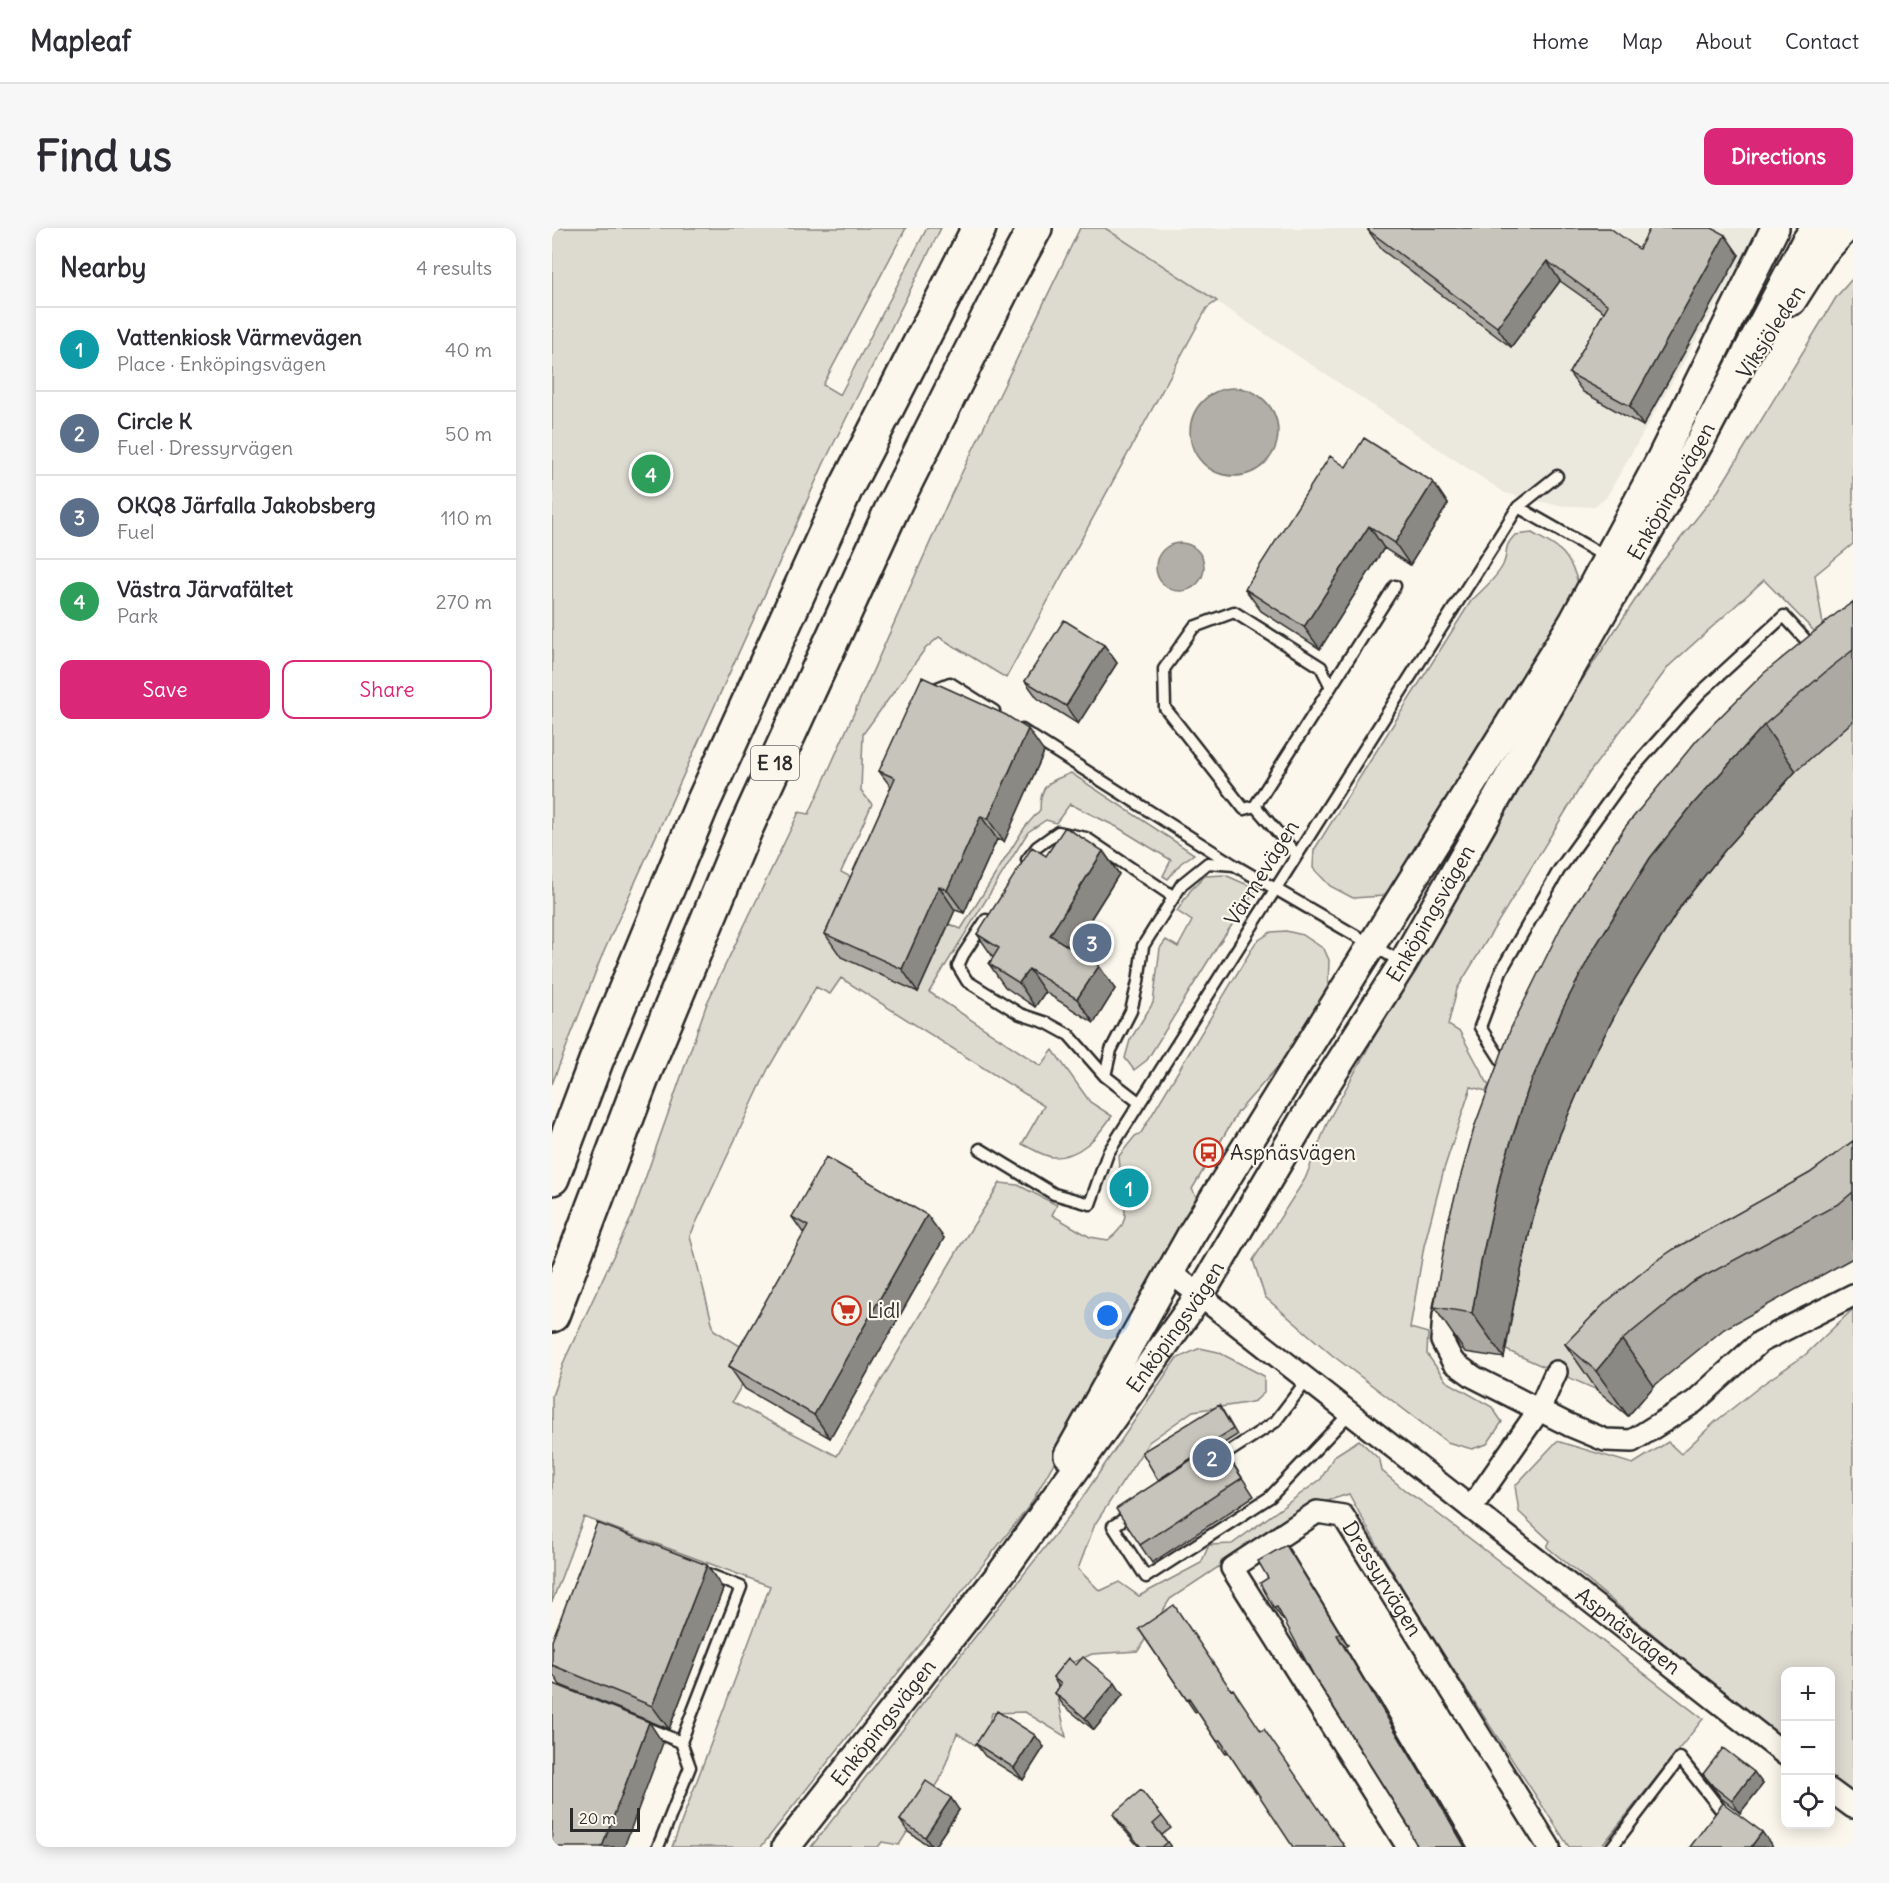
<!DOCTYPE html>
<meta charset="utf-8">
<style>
:root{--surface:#fff;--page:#f7f7f7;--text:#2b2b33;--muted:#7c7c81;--line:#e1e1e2;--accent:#db2777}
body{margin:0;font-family:Delius,sans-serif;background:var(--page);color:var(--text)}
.controls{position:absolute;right:18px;bottom:18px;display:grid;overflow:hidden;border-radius:12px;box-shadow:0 3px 15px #0003}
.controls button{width:54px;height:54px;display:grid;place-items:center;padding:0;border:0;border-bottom:2px solid var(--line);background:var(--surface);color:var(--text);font:30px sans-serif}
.scale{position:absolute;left:18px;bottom:15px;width:70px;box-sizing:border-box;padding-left:6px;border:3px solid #2b2b2b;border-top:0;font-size:16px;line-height:21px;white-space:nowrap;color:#2b2b2b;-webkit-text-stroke:4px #fbf7ec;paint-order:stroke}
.you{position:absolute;left:556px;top:1088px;width:21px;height:21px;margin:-15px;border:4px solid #fff;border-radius:50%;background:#1a73e8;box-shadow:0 0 0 9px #1a73e833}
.badge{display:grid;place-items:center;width:39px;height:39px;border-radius:50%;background:var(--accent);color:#fff;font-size:20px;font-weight:700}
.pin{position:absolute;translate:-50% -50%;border:3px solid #fff;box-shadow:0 2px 6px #0006}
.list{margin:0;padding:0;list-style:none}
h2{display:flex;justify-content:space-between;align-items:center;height:78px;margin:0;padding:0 24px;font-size:26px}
h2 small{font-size:20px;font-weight:400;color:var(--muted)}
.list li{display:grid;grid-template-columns:39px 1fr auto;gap:18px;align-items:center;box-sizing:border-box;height:84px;padding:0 24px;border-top:2px solid var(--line)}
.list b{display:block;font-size:22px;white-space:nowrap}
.list p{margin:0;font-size:20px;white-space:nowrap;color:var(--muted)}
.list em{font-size:20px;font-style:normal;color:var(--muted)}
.actions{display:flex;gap:12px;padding:18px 24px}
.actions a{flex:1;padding:14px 0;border:2px solid var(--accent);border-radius:12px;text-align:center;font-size:21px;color:var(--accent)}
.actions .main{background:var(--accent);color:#fff}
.icon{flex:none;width:33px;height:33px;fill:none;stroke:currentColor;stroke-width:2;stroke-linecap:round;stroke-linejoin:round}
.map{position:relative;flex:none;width:1301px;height:1619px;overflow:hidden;border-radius:12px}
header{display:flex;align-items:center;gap:36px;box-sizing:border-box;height:84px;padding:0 30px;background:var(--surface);border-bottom:2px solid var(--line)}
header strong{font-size:28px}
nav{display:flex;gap:33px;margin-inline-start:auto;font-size:21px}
.intro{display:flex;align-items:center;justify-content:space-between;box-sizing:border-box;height:144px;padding:0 36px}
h1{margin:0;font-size:42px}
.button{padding:15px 27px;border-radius:12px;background:var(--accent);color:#fff;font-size:21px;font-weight:700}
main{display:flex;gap:36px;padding:0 36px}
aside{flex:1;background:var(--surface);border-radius:12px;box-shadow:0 3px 15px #0003}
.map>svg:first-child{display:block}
.built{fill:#ebe8de}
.green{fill:#dddad0;stroke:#84827e;stroke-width:1.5}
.water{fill:#b1afa7;stroke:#7b7a75;stroke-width:1.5}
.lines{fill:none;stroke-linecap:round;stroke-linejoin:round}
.service-casing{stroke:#2b2b2b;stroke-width:15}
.minor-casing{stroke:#2b2b2b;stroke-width:26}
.tertiary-casing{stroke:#2b2b2b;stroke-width:32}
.motorway-casing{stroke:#2b2b2b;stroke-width:38}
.service{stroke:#fbf7ec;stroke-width:10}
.minor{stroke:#fbf7ec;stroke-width:21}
.tertiary{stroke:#fbf7ec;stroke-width:27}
.motorway{stroke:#fbf7ec;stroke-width:33}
.wall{fill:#aba9a2;stroke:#2b2b2b;stroke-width:1.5}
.shaded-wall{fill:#8b8984;stroke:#2b2b2b;stroke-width:1.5}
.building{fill:#c7c4bc;stroke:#2b2b2b;stroke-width:1.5}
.labels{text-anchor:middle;stroke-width:4.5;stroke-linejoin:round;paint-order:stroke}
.shield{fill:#fbf7ec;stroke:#696865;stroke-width:1.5}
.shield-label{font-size:20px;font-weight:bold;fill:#2b2b2b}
.street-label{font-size:21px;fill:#2b2b2b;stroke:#fbf7ec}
.poi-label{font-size:21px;fill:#2b2b2b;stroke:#fbf7ec;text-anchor:start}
</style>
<header>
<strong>Mapleaf</strong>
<nav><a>Home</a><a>Map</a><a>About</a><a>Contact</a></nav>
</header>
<div class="intro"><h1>Find us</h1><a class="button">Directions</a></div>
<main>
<aside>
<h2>Nearby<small>4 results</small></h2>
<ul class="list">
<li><span class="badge" style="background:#0f9aa8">1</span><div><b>Vattenkiosk Värmevägen</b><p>Place · Enköpingsvägen</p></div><em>40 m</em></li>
<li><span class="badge" style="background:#5c6f8a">2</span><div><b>Circle K</b><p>Fuel · Dressyrvägen</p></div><em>50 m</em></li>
<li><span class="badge" style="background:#5c6f8a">3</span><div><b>OKQ8 Järfalla Jakobsberg</b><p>Fuel</p></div><em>110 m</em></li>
<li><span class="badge" style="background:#2e9e5b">4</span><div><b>Västra Järvafältet</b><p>Park</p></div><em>270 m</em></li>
</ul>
<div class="actions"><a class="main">Save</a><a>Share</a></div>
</aside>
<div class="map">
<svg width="1301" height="1619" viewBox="0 0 1301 1619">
<rect width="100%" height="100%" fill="#fbf7ec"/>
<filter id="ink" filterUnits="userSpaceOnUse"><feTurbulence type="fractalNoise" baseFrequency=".0167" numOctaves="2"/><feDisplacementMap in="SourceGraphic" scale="12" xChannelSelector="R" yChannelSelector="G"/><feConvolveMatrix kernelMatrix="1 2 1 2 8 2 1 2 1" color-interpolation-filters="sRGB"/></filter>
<g filter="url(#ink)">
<path class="built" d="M553 0H1208L1054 270 1041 279 1003 277 953 265Z"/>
<path class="green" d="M0 0H354L271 157 288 167 375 0H389L272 235 49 730 0 856Z
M528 0H553L665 73 655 80 454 450 387 409 373 421 311 506 309 563 320 576 289 644 320 660 366 764 397 696 409 701 473 599 488 582C488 556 496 554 519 545L642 626 629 635 616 651 611 648 619 632 565 599 518 576 504 595 494 592 476 604 377 764 489 838 501 822 538 874 560 888C545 909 528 930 500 929 491 928 479 920 470 916L492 878 289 750 278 766 264 759 216 841 138 1008 162 1102 206 1129 180 1174 285 1228 407 1020 448 955 466 957 505 977 500 987 538 1009 556 1012C580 995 573 980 569 956 568 947 568 937 567 928L583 908 589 905 704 714 719 704 734 703 751 707 772 721 777 732 776 759 736 827 686 884 640 961 648 976 478 1277 209 1619H120L218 1358 32 1289 0 1374V1168L13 1131 80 988 155 775 247 584 257 586 400 265Z
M1301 50V316L1263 347 1271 397 1262 403 1212 352 1117 438 1037 545 905 761 896 797 908 804 937 858 934 863 919 859 892 941 872 1018 858 1100 876 1105 875 1126 894 1153 940 1179 950 1194 935 1216 920 1221 895 1214 780 1127 713 1069 701 1032 753 951 776 893 961 556 1099 348 1166 263 1285 68Z
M980 305C1008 321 1015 322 1026 354L996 414 848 651 831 668 801 670 778 658 761 640 762 622 919 373C930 362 944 351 951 337 958 322 949 322 963 307Z
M1301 493V983L1045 1162 954 1122C965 1055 979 988 1001 924 1049 786 1130 662 1230 556 1252 533 1277 513 1301 493Z
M673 647 705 661 666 717 595 832 582 842 573 830 578 812 601 775 608 720 614 712 626 719 640 693 625 683 638 663 653 648Z
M1301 1081V1571L1279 1552 1278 1444H1234L1233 1515 995 1319 998 1313 967 1284 963 1258 1005 1213 1081 1236 1116 1214 1129 1226 1163 1194 1211 1156 1253 1127Z
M648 1120 666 1124 712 1148V1165L703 1173 695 1175 641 1183 597 1214 543 1296 526 1341 548 1363 567 1354 587 1368 649 1335 657 1317 680 1316 769 1251 782 1228 807 1212 828 1232 830 1243 855 1264 872 1275 1151 1491 1049 1619H1017C942 1502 862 1388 797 1266L749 1281 668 1338 618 1371 586 1423 540 1426 509 1440 505 1465 514 1509 473 1484 440 1485 429 1521 405 1505 388 1552 347 1617 330 1614 326 1619H259L522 1282 624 1131Z"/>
<path class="water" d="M638 204a44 44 0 1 1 88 0a44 44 0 1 1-88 0Z
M604 339a24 24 0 1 1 48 0a24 24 0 1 1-48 0Z"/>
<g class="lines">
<defs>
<path id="service" d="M966 279 1054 329
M380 467 383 461 398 455 442 483
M470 502 682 637
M703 578 692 581 613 480 612 441 642 399 682 384 769 439 779 459
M744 626 703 578 843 358
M475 632 485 619 506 604 534 610 622 669
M434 692 411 727 406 738 415 753 468 786 495 795 517 807 553 848 588 875
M955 841 928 799 949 743 1007 642 1077 545 1148 465 1232 388 1262 421
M553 848 559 822 579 783 586 754 591 718 630 656 656 635 682 637 851 735
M428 921 502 966 538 976 556 925 966 279 1005 248
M664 1232 723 1194 755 1152
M583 1284 561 1298 594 1349 718 1269 798 1185
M92 1499 129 1514
M106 1619 138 1539 129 1514 189 1359 150 1344
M1060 1619 1128 1530 1176 1591"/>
<g id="minor">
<path id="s1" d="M618 1044 1234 1527"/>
<path d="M896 1066 892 1087 890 1113 901 1134 922 1149 1017 1197 1053 1212 1080 1213 1142 1174 1208 1114 1301 1067"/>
<path d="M919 1280 987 1182 1004 1144"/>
<path d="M1278 1562 1301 1579"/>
<path id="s2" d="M856 1619 680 1340 765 1284 791 1288 997 1619"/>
</g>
<g id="tertiary">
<path d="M1240 73 1270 26 1294 0"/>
<path d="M516 1227 639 1007 1021 394 1108 232 1223 0"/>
<path id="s3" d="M234 1619 450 1344 648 1067 750 894 851 735 1149 212 1253 14 1263 0"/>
</g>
<path id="motorway" d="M0 950 44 833 149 579 294 260 427 0
M0 1087 90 850 193 602 339 283 457 48 483 0"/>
</defs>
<use href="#service" class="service-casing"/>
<use href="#minor" class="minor-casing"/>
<use href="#tertiary" class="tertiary-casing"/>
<use href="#motorway" class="motorway-casing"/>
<use href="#service" class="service"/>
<use href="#minor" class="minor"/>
<use href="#tertiary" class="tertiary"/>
<use href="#motorway" class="motorway"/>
</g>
<path class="wall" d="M816 2 1087 21 1187 27 1091 198 1031 164 1017 145 1052 84 1008 53 959 119 830 22Z
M794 239 881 254 896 276 858 337 832 320 768 421 709 383 693 361Z
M1301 374V493L1244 543 1173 622 1130 676 1073 768 1042 827 1008 906 981 989 962 1074 952 1130 913 1124 882 1079 923 897Z
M552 417 565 435 526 496 486 471 473 453Z
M492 524 452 614 445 611 412 685 403 682 366 764 289 729 273 706 339 559 327 543Z
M551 623 567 646 520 721 563 761 542 795 493 764 483 779 453 759 437 736 441 729 425 706 494 628Z
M1301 913V1030L1172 1101 1102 1158 1076 1188 1045 1162 1013 1116 1274 934Z
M240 989 392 1010 278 1210 193 1161 177 1138 252 1006Z
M671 1183 685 1207 669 1217 702 1268 600 1335 588 1317 607 1253 590 1224Z
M734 1317 742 1329 796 1417 793 1419 815 1456 824 1467 870 1545 879 1557 915 1619H866L858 1600 732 1391 731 1392 722 1380 716 1350Z
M171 1361 117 1501 8 1457 0 1445V1437Z
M587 1401 680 1462 705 1565H704L676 1524 673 1525 645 1483 643 1484Z
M524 1437 571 1467 542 1502 511 1477 503 1465 507 1459 501 1449Z
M424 1516 492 1519 471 1552 433 1528Z
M1151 1546 1211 1556 1188 1585 1169 1570Z
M407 1582 382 1619H379L356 1604 348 1592Z
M561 1586 610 1588 619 1600 610 1607 619 1619H587L569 1598Z"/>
<path class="shaded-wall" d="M1173 7 1187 27 1091 198 1078 178Z
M995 33 1008 53 959 119 945 99Z
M881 254 896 276 858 337 843 315Z
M817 298 832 320 768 421 752 399Z
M552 417 565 435 526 496 514 478Z
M1212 497 1244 543 1173 622 1130 676 1073 768 1042 827 1008 906 981 989 962 1074 952 1130 920 1085 930 1029 949 944 976 861 1010 782 1041 722 1098 630 1141 576Z
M476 501 492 524 452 614 436 591Z
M429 588 445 611 412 685 395 662Z
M551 623 567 646 514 730 498 707Z
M387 658 403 682 366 764 350 741Z
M547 738 563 761 542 795 525 771Z
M477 741 493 764 483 779 467 755Z
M375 987 392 1010 278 1210 262 1187Z
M1070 1112 1102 1158 1076 1188 1044 1143Z
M734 1317 742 1329 796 1417 788 1405Z
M155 1337 171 1361 117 1501 100 1478Z
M785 1407 793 1419 822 1468 814 1456Z
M563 1455 571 1467 542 1502 533 1490Z
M815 1456 824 1467 877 1558 869 1546Z
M97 1494 111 1515 72 1619H50Z
M483 1507 492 1519 471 1552 462 1540Z
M1202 1544 1211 1556 1188 1585 1180 1573Z
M870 1545 879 1557 915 1619H913Z
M399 1570 407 1582 382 1619H380L373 1609Z
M1210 1604 1221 1619H1199Z"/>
<path class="building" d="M818 0H1058L1087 21 1098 0H1160L1173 7 1078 178 1017 145 1056 77 995 33 945 99 816 2Z
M812 210 881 254 843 315 817 298 752 399 693 361 778 228 794 239Z
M1301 374V422L1278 440 1212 497 1141 576 1098 630 1041 722 1010 782 976 861 949 944 930 1029 920 1085 882 1079 897 990 923 897 959 800 1011 695 1073 599 1145 512 1212 445 1285 385Z
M512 392 552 417 514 478 473 453Z
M370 449 454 487 476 501 436 591 429 588 395 662 387 658 350 741 273 706 343 550 327 543Z
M513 599 551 623 498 707 547 738 525 771 477 741 467 755 437 736 447 720 425 706 480 619 494 628Z
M1301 913V964L1288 975 1140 1055 1070 1112 1044 1143 1013 1116 1053 1075 1104 1033 1122 1021 1258 945Z
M274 929 375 987 262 1187 177 1138 256 998 240 989Z
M667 1177 681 1201 665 1211 666 1213 606 1252 590 1224Z
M666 1214 690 1250 588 1317 564 1281Z
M45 1295 155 1337 100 1478 0 1437V1413Z
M734 1317 788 1405 785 1407 814 1456H815L869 1546 870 1545 913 1619H866L860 1609 858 1600 762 1448 725 1379 722 1380 708 1355 716 1350 706 1333Z
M622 1377 679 1462 681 1461 709 1503 712 1501 793 1619H741L697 1552 695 1553 668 1512 665 1513 637 1471 635 1472 587 1401Z
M531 1429 563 1455 533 1490 503 1465 509 1456 501 1449 516 1430 524 1437Z
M0 1455 97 1494 50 1619H0Z
M445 1483 483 1507 462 1540 424 1516Z
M1171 1520 1202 1544 1180 1573 1161 1558 1151 1546Z
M374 1553 399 1570 373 1609 348 1592Z
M589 1562 610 1588 601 1596 615 1614 609 1619H589L561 1586Z
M1171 1575 1210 1604 1199 1619H1138Z"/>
</g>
<defs>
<symbol id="bus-ring" viewBox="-11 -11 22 22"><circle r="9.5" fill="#fbf7ec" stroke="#c8321e" stroke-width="1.5"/><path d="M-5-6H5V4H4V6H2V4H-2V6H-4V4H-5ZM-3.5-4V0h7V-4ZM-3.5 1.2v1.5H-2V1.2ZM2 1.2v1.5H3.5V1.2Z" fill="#c8321e"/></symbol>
<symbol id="supermarket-ring" viewBox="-11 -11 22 22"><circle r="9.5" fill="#fbf7ec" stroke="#c8321e" stroke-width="1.5"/><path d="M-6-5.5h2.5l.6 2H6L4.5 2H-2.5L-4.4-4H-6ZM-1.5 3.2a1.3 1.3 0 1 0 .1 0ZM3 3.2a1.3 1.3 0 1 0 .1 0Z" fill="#c8321e"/></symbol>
</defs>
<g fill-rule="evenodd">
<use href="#bus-ring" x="640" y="908" width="33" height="33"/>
<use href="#supermarket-ring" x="278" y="1066" width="33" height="33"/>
</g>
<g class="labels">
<rect class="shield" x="199" y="518" width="48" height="34" rx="4.5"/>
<g class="shield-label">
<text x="223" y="542">E 18</text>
</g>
<g class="street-label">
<text transform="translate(1219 104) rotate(-57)" y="7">Viksjöleden</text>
<text dy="7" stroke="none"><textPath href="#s3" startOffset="1622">Enköpingsvägen</textPath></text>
<text transform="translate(710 645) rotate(-58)" y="7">Värmevägen</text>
<text dy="7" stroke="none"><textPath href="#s3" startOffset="1136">Enköpingsvägen</textPath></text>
<text dy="7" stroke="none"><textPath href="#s3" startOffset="650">Enköpingsvägen</textPath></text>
<text dy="7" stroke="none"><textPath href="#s2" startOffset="532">Dressyrvägen</textPath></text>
<text dy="7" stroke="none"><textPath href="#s1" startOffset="582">Aspnäsvägen</textPath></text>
<text dy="7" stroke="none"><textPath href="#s3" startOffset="158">Enköpingsvägen</textPath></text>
</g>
<g class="poi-label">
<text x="678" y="932">Aspnäsvägen</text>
<text x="315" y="1090">Lidl</text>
</g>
</g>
</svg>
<div class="controls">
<button>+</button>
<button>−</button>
<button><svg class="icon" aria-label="locate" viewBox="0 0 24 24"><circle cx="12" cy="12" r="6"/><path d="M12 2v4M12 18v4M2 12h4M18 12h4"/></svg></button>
</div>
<div class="scale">20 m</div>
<div class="you"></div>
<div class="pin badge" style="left:577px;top:960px;background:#0f9aa8">1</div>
<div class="pin badge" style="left:660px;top:1230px;background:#5c6f8a">2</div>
<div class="pin badge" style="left:540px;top:715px;background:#5c6f8a">3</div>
<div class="pin badge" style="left:99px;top:246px;background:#2e9e5b">4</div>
</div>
</main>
